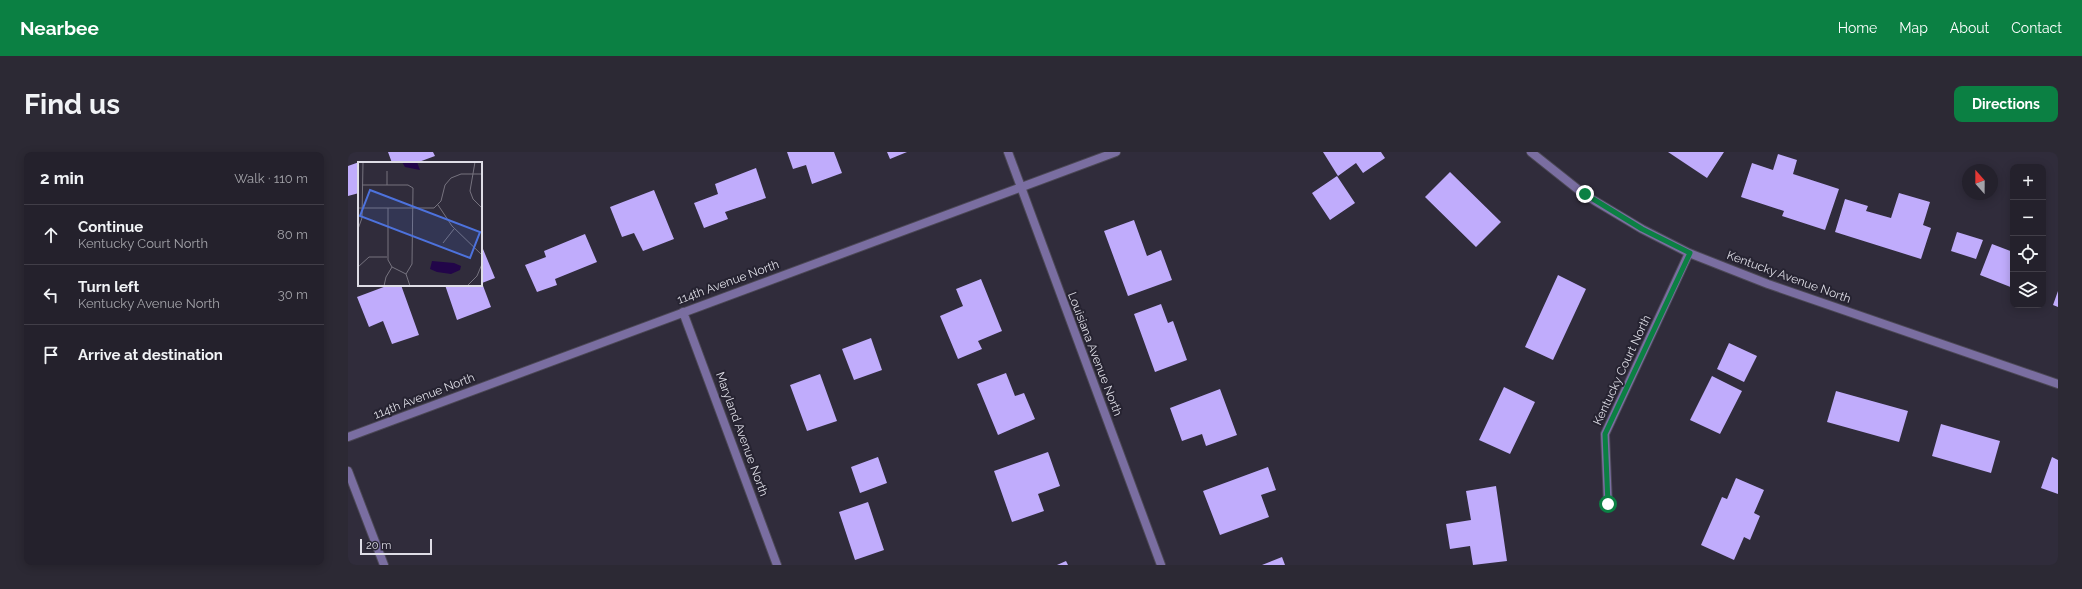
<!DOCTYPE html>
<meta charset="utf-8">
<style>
:root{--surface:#24212c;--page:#2c2934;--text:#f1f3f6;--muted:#a3a3a9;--line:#413e48;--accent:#0b8043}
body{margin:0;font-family:Raleway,sans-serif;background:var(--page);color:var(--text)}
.controls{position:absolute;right:12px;top:12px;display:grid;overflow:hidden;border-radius:8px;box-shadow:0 2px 10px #0003}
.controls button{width:36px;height:36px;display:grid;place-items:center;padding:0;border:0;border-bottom:1px solid var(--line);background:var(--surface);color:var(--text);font:20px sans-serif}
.compass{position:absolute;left:1614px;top:12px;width:36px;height:36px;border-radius:50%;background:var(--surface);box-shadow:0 2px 10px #0003;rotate:339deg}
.scale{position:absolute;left:12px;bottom:10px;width:72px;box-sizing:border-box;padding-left:4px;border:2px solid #dedde6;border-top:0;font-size:11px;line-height:14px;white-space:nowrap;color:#dedde6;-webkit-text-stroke:3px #262331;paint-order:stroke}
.stop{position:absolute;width:12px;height:12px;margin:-9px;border:3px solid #0b8043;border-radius:50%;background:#fff}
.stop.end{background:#0b8043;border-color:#fff;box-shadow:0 1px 4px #0008}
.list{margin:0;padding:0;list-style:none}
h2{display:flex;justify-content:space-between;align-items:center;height:52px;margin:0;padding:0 16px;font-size:17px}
h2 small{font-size:13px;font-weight:400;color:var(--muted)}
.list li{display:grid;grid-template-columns:26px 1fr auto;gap:12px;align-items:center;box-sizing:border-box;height:60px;padding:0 16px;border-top:1px solid var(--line)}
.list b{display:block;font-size:15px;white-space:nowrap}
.list p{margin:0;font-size:13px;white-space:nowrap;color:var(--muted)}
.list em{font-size:13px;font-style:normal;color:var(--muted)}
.icon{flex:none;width:22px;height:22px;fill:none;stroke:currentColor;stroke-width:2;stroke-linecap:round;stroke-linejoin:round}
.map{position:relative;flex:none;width:1710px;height:413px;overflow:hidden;border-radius:8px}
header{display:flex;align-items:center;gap:24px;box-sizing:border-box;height:56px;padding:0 20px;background:var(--accent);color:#fff}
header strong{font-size:19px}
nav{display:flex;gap:22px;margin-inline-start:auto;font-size:14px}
.intro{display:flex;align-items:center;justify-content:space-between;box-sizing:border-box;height:96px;padding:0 24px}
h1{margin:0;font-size:28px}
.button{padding:10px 18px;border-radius:8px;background:var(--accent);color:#fff;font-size:14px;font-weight:700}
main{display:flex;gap:24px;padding:0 24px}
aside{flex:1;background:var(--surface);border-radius:8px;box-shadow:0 2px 10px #0003}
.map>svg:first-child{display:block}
.building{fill:#c0acfc}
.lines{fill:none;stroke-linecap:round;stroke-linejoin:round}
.street-casing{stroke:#4c4856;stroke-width:10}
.street{stroke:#7a6ea1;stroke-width:8}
.route{stroke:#0b8043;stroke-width:5}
.labels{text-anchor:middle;stroke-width:4;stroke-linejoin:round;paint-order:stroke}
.street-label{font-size:12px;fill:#dedde6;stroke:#262331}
.inset-road{fill:none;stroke:#76737f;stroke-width:1}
.view{fill:#4d72dc;fill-opacity:0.15;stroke:#4d72dc;stroke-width:2}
.inset-edge{fill:none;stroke:#dedde6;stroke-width:2}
</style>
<header>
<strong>Nearbee</strong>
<nav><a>Home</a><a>Map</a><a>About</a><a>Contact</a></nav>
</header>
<div class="intro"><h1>Find us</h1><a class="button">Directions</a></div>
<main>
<aside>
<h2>2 min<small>Walk · 110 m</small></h2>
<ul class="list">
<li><svg class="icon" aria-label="ahead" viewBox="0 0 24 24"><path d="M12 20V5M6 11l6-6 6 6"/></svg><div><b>Continue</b><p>Kentucky Court North</p></div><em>80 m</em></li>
<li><svg class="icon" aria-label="left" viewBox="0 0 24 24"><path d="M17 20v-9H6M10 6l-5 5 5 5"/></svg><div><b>Turn left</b><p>Kentucky Avenue North</p></div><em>30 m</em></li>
<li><svg class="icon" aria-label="arrive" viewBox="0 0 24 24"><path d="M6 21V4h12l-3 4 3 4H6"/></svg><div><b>Arrive at destination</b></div></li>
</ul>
</aside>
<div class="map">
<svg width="1710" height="413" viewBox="0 0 1710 413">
<rect width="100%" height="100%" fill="#302c3b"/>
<path class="building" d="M40 0H85L87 4 68 11H44Z
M439 0H486L494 21 464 32 458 13 445 17Z
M539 0H559L542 7Z
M975 0H1033L1037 6 1015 21 1008 11 990 24Z
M1320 0H1376L1359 26Z
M1430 2 1449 8 1445 22 1491 37 1477 78 1434 64 1436 59 1393 45 1404 11 1425 18Z
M14 9 15 11H11V41L0 44V14Z
M408 16 418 46 377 60 380 67 356 76 346 51 370 42 367 32Z
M1102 20 1153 70 1128 95 1077 45Z
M989 24 1007 51 982 68 964 41Z
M306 38 326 87 295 99 286 81 274 85 262 55Z
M1551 41 1582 50 1575 73 1583 76 1573 107 1487 80 1497 47 1520 54 1518 59 1543 66Z
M786 68 799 104 813 98 824 128 780 144 756 79Z
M1609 80 1635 88 1628 107 1603 99Z
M237 82 249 110 207 127 209 133 189 140 177 113 198 105 196 99Z
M1644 92 1665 100V136L1632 123Z
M135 97 147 126 134 131 143 155 109 168 97 133H133V98Z
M1210 123 1238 137 1205 208 1177 195Z
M633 127 654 179 630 189 634 197 610 207 592 164 615 154 608 137Z
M41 133H53L71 183 44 192 35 169 21 175 9 145Z
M1710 139V155L1705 153Z
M813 152 820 171 825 169 839 208 807 220 786 162Z
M523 186 534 218 506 228 494 197Z
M1381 191 1409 204 1396 230 1369 217Z
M658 221 667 244 676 241 687 267 650 283 629 232Z
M472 222 489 269 459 279 442 233Z
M1364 224 1394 239 1372 282 1342 268Z
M1156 235 1187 250 1162 302 1131 288Z
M872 237 889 283 858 294 854 282 834 289 822 256Z
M1488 239 1560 259 1551 290 1479 270Z
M1593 272 1652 289 1643 321 1584 304Z
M700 300 712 334 690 342 696 359 664 370 646 319Z
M530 305 539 331 512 341 503 315Z
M1704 305 1710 308V342L1693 336Z
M920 315 928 338 913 343 921 365 872 383 855 339Z
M1388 326 1416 338 1406 361 1412 364 1402 388 1396 385 1386 408 1353 393 1374 345 1379 347Z
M1148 334 1159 409 1125 413 1122 394 1102 397 1098 372 1123 368 1118 339Z
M520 350 536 398 507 408 491 360Z
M934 405 937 413H914Z
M718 409 720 413H709Z"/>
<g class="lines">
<defs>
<path id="street" d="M660 0 813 413
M1183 0 1237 43 1294 77 1341 101 1420 132 1710 232
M335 160 429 413
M0 285 768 0
M0 319 36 413
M1260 352 1257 282 1341 101"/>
</defs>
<use href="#street" class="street-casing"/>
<use href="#street" class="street"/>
</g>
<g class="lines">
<path class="route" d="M1237 42 1294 77 1342 101 1257 282 1260 352"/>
</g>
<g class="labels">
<g class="street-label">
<text transform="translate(1441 125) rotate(20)" y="4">Kentucky Avenue North</text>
<text transform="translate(380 130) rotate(-20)" y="4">114th Avenue North</text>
<text transform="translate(747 202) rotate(69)" y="4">Louisiana Avenue North</text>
<text transform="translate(1274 218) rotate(-65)" y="4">Kentucky Court North</text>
<text transform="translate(76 244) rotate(-21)" y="4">114th Avenue North</text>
<text transform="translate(394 282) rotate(70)" y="4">Maryland Avenue North</text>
</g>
</g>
<g transform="translate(10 10)">
<rect width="124" height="124" fill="#302c3b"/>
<path d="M44 0H59L62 8 47 5ZM74 99 96 101 103 104 102 108 93 112 79 110 72 107Z" fill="#220549"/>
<path class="inset-road" d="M117 0 112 29 115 37 124 46M4 23H50L55 26 54 102 48 112M29 23V9M80 43 94 64 124 93M0 46H76L83 39 87 23 93 16 103 12H124M30 46V98L34 105 48 112 52 124M0 67 4 56 5 0M85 81 96 67M0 105 11 95H29M26 124 28 115 34 105M109 124 119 114 124 102"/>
<path class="view" d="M12 28 122 70 112 96 2 54Z"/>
<rect width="124" height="124" class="inset-edge"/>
</g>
</svg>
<div class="controls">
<button>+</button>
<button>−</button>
<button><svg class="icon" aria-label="locate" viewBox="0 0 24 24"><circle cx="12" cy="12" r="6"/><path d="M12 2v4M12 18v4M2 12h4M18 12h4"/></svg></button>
<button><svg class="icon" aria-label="layers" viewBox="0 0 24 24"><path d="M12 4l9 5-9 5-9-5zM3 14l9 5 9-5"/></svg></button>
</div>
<svg class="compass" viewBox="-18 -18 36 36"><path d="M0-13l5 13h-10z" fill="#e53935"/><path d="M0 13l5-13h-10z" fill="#a3a3a9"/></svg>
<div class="scale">20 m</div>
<div class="stop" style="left:1260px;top:352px"></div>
<div class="stop end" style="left:1237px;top:42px"></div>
</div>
</main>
